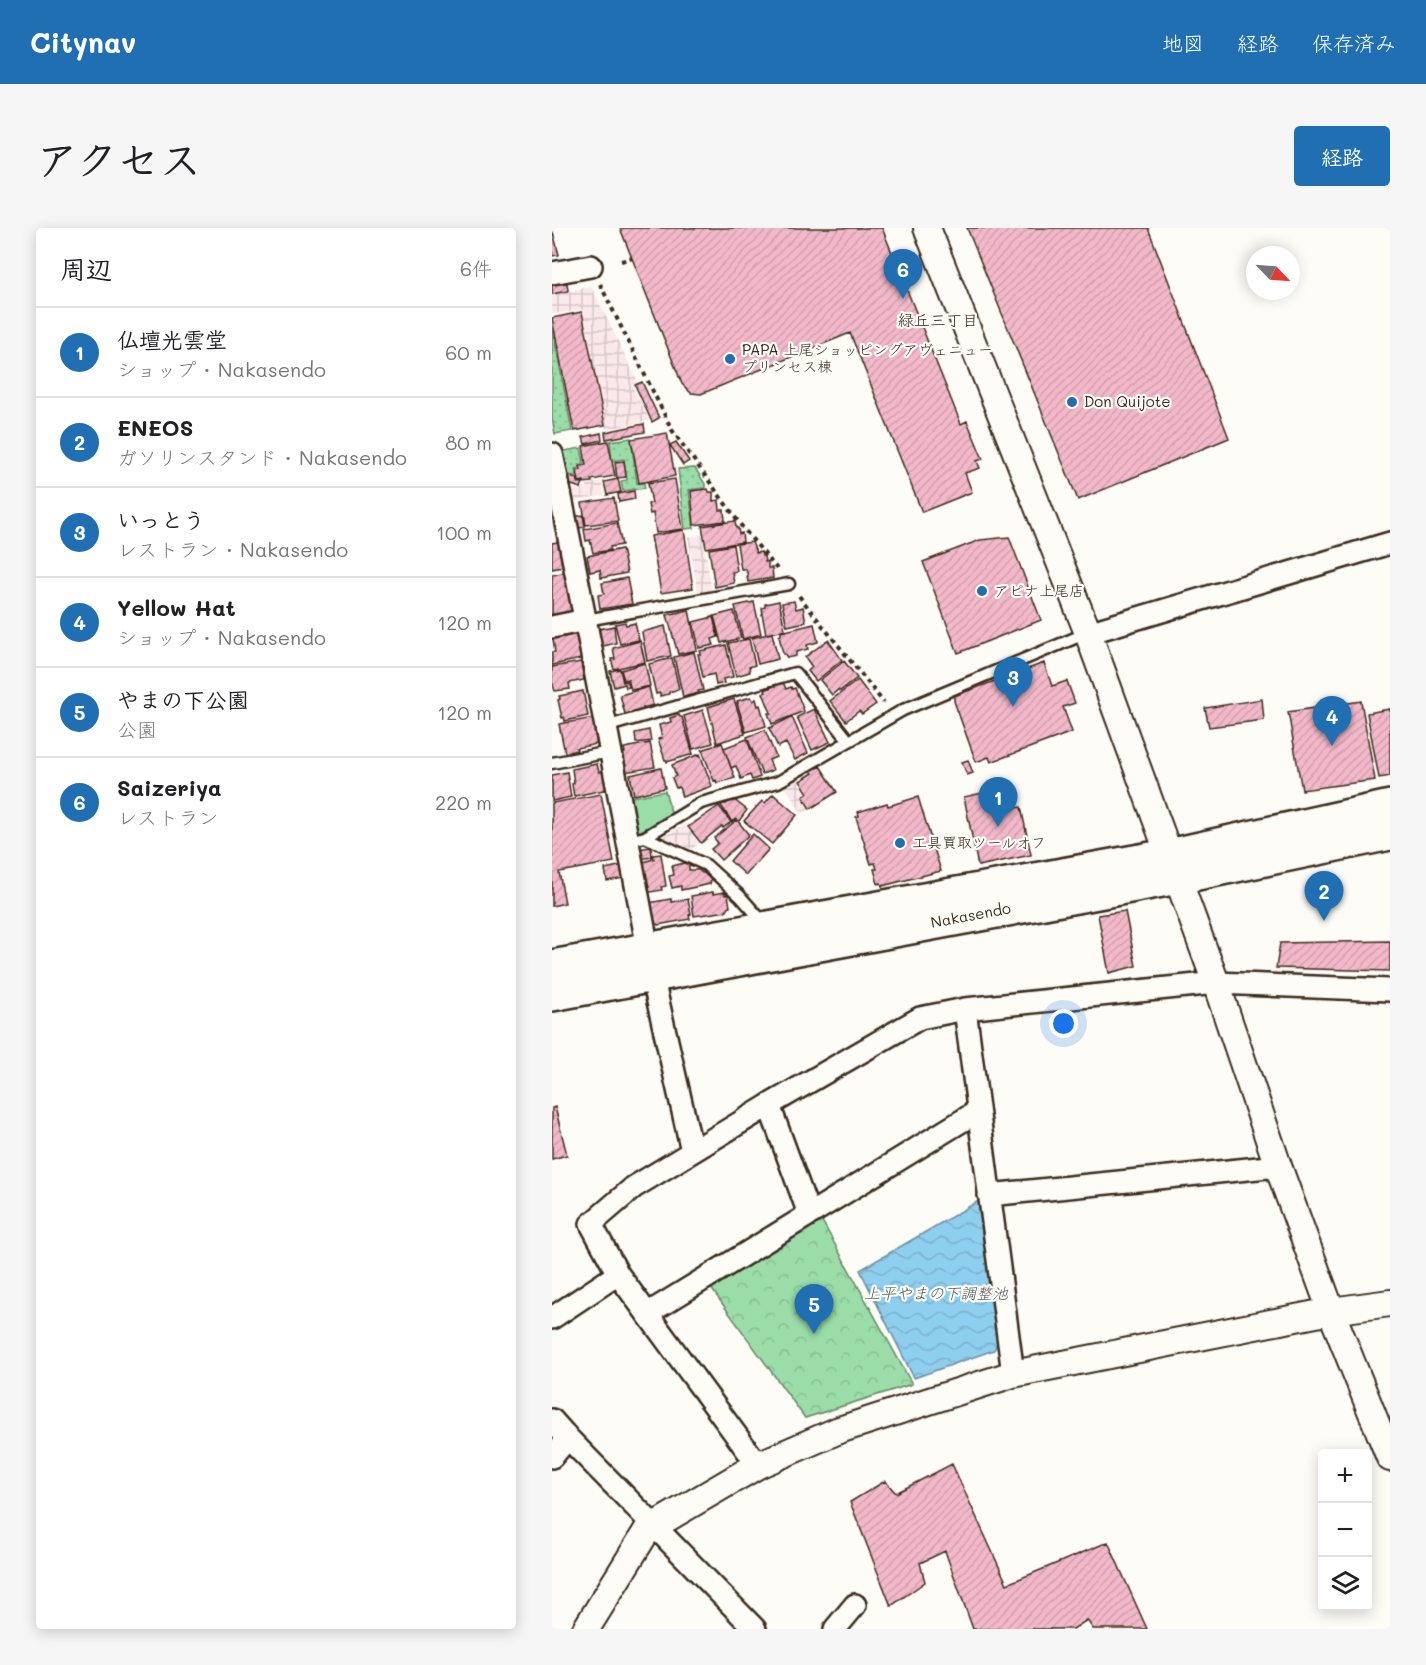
<!DOCTYPE html>
<html lang="ja">
<meta charset="utf-8">
<style>
:root{--surface:#fff;--page:#f6f6f6;--text:#202124;--muted:#757577;--line:#e0e0e0;--accent:#1f6fb2}
body{margin:0;font-family:Mali,"Klee One",sans-serif;background:var(--page);color:var(--text)}
.controls{position:absolute;right:18px;bottom:18px;display:grid;overflow:hidden;border-radius:6px;box-shadow:0 3px 15px #0003}
.controls button{width:54px;height:54px;display:grid;place-items:center;padding:0;border:0;border-bottom:2px solid var(--line);background:var(--surface);color:var(--text);font:30px sans-serif}
.compass{position:absolute;left:694px;top:18px;width:54px;height:54px;border-radius:50%;background:var(--surface);box-shadow:0 3px 15px #0003;rotate:115deg}
.you{position:absolute;left:512px;top:796px;width:21px;height:21px;margin:-15px;border:4px solid #fff;border-radius:50%;background:#1a73e8;box-shadow:0 0 0 9px #1a73e833}
.badge{display:grid;place-items:center;width:39px;height:39px;border-radius:50%;background:var(--accent);color:#fff;font-size:20px;font-weight:700}
.pin{position:absolute;translate:-50% -50px;filter:drop-shadow(0 2px 3px #0008)}
.pin::after{content:'';position:absolute;top:32px;width:21px;height:18px;background:inherit;clip-path:polygon(0 0,100% 0,50% 100%)}
.list{margin:0;padding:0;list-style:none}
h2{display:flex;justify-content:space-between;align-items:center;height:78px;margin:0;padding:0 24px;font-size:26px}
h2 small{font-size:20px;font-weight:400;color:var(--muted)}
.list li{display:grid;grid-template-columns:39px 1fr auto;gap:18px;align-items:center;box-sizing:border-box;height:90px;padding:0 24px;border-top:2px solid var(--line)}
.list b{display:block;font-size:22px;white-space:nowrap}
.list p{margin:0;font-size:20px;white-space:nowrap;color:var(--muted)}
.list em{font-size:20px;font-style:normal;color:var(--muted)}
.icon{flex:none;width:33px;height:33px;fill:none;stroke:currentColor;stroke-width:2;stroke-linecap:round;stroke-linejoin:round}
.map{position:relative;flex:none;width:838px;height:1401px;overflow:hidden;border-radius:6px}
header{display:flex;align-items:center;gap:36px;box-sizing:border-box;height:84px;padding:0 30px;background:var(--accent);color:#fff}
header strong{font-size:28px}
nav{display:flex;gap:33px;margin-inline-start:auto;font-size:21px}
.intro{display:flex;align-items:center;justify-content:space-between;box-sizing:border-box;height:144px;padding:0 36px}
h1{margin:0;font-size:42px}
.button{padding:15px 27px;border-radius:6px;background:var(--accent);color:#fff;font-size:21px;font-weight:700}
main{display:flex;gap:36px;padding:0 36px}
aside{flex:1;background:var(--surface);border-radius:6px;box-shadow:0 3px 15px #0003}
.map>svg:first-child{display:block}
.industrial{fill:url(#industrial-grid)}
.grass{fill:#9adda8;stroke:#6a8463;stroke-width:1.5}
.park{fill:url(#park-crowns);stroke:#6a8463;stroke-width:1.5}
.garden{fill:url(#garden-dots);stroke:#6a8463;stroke-width:1.5}
.water{fill:url(#water-waves);stroke:#6d8c9b;stroke-width:1.5}
.building{fill:url(#building-hatch);stroke:#3b2a1e;stroke-width:1.5}
.lines{fill:none;stroke-linecap:round;stroke-linejoin:round}
.service-casing{stroke:#3b2a1e;stroke-width:15}
.minor-casing{stroke:#3b2a1e;stroke-width:26}
.tertiary-casing{stroke:#3b2a1e;stroke-width:30}
.trunk-casing{stroke:#3b2a1e;stroke-width:38}
.path{stroke:#3b2a1e;stroke-width:4;stroke-dasharray:4.5 4.5;stroke-linecap:butt}
.service{stroke:#fdfcf7;stroke-width:10}
.minor{stroke:#fdfcf7;stroke-width:21}
.tertiary{stroke:#fdfcf7;stroke-width:26}
.trunk{stroke:#fdfcf7;stroke-width:33}
.poi-dot{fill:#1f6fb2;stroke:#fdfcf7;stroke-width:2}
.labels{text-anchor:middle;stroke-width:4.5;stroke-linejoin:round;paint-order:stroke}
.poi-label{font-size:15px;fill:#3b2a1e;stroke:#fdfcf7;text-anchor:start}
.street-label{font-size:15px;fill:#3b2a1e;stroke:#fdfcf7}
.neighbourhood-label{font-size:16px;fill:#3b2a1e;stroke:#fdfcf7}
.water-label{font-size:16px;font-style:italic;fill:#545b5d;stroke:#fdfcf7}
</style>
<header>
<strong>Citynav</strong>
<nav><a>地図</a><a>経路</a><a>保存済み</a></nav>
</header>
<div class="intro"><h1>アクセス</h1><a class="button">経路</a></div>
<main>
<aside>
<h2>周辺<small>6件</small></h2>
<ul class="list">
<li><span class="badge">1</span><div><b>仏壇光雲堂</b><p>ショップ · Nakasendo</p></div><em>60 m</em></li>
<li><span class="badge">2</span><div><b>ENEOS</b><p>ガソリンスタンド · Nakasendo</p></div><em>80 m</em></li>
<li><span class="badge">3</span><div><b>いっとう</b><p>レストラン · Nakasendo</p></div><em>100 m</em></li>
<li><span class="badge">4</span><div><b>Yellow Hat</b><p>ショップ · Nakasendo</p></div><em>120 m</em></li>
<li><span class="badge">5</span><div><b>やまの下公園</b><p>公園</p></div><em>120 m</em></li>
<li><span class="badge">6</span><div><b>Saizeriya</b><p>レストラン</p></div><em>220 m</em></li>
</ul>
</aside>
<div class="map">
<svg width="838" height="1401" viewBox="0 0 838 1401">
<defs>
<pattern id="industrial-grid" width="8" height="8" patternUnits="userSpaceOnUse" patternTransform="scale(1.5)"><rect width="8" height="8" fill="#fae8ea"/><path d="M0 4h8M4 0v8" fill="none" stroke="#d7c7c8"/></pattern>
<pattern id="park-crowns" width="20" height="18" patternUnits="userSpaceOnUse" patternTransform="scale(1.5)"><rect width="20" height="18" fill="#9adda8"/><path d="M2 6a3 3 0 1 1 6 0M12 15a3 3 0 1 1 6 0" fill="none" stroke="#86be90"/></pattern>
<pattern id="garden-dots" width="8" height="8" patternUnits="userSpaceOnUse" patternTransform="scale(1.5)"><rect width="8" height="8" fill="#9adda8"/><path d="M2 2h.1M6 6h.1" fill="none" stroke="#86be90" stroke-width="1.8" stroke-linecap="round"/></pattern>
<pattern id="water-waves" width="16" height="10" patternUnits="userSpaceOnUse" patternTransform="scale(1.5)"><rect width="16" height="10" fill="#8eceef"/><path d="M0 5q4-4 8 0t8 0" fill="none" stroke="#7bb1cc"/></pattern>
<pattern id="building-hatch" width="6" height="6" patternUnits="userSpaceOnUse" patternTransform="scale(1.5)"><rect width="6" height="6" fill="#f3b9ca"/><path d="M-1 1l2-2M0 6l6-6M5 7l2-2" fill="none" stroke="#d19fad"/></pattern>
</defs>
<rect width="100%" height="100%" fill="#fdfcf7"/>
<filter id="ink" filterUnits="userSpaceOnUse"><feTurbulence type="fractalNoise" baseFrequency=".0167" numOctaves="2"/><feDisplacementMap in="SourceGraphic" scale="12" xChannelSelector="R" yChannelSelector="G"/><feConvolveMatrix kernelMatrix="1 2 1 2 8 2 1 2 1" color-interpolation-filters="sRGB"/></filter>
<g filter="url(#ink)">
<path class="industrial" d="M39 58 86 154 80 157 98 193 54 201 31 82 0 86V67Z
M49 253 52 267 18 274 16 263 35 259V256Z
M150 307 160 362 146 365 136 309Z
M245 551 254 566 250 569 258 581 250 586 233 558Z
M133 597 147 615 140 621 111 609V608Z"/>
<path class="grass" d="M113 563 120 587 87 604 79 600 75 570Z"/>
<path class="park" d="M269 991 360 1156 253 1190 156 1056Z"/>
<path class="garden" d="M0 97 20 203 3 206 0 190Z
M79 210 85 255H92L93 260 71 263 69 253 75 252 72 231 60 233 58 213Z
M29 220 32 235 27 236V240L23 241 25 249 10 245 6 224Z
M143 240 153 256V260L137 262 142 300 133 301 126 241Z"/>
<path class="water" d="M430 971 447 1112 442 1122 362 1150 308 1042Z"/>
<path class="building" d="M0 0 7 27 0 28Z
M68 0H330L409 196 415 193 431 231 425 233 428 240 413 245 420 264 370 284 298 105 149 166 139 165 130 156Z
M415 0H596L677 210 526 272Z
M15 55 16 63 0 66V57Z
M30 84 53 197 22 203 0 90Z
M90 154 107 190 100 194 83 157Z
M92 196 93 204 54 211 53 204Z
M49 205 50 212 33 216 31 209Z
M115 205 123 248 87 255 79 211Z
M56 213 63 248 39 252 40 254 32 255V253L27 254 25 242H29L28 238 34 237 31 218Z
M124 214 137 233 131 237 118 217Z
M72 233 74 249 65 250 63 234Z
M15 248 25 251 26 255 31 254 29 260 13 255Z
M66 251 69 264 55 267 52 254Z
M123 251 131 301 104 305 101 285 98 286 96 276 100 275 96 255Z
M156 261 157 264H161V273L167 272 168 282H172L173 293 142 297 139 263Z
M82 263 83 271 67 274 66 266Z
M62 270 66 293 34 297 30 275Z
M31 287 33 299 22 301 20 289Z
M183 293 184 300H186L187 306 190 305 191 314 154 320 150 298Z
M65 295 70 317 58 319V322L41 325 38 312 34 313 32 301Z
M132 302 141 360 109 365 99 308Z
M457 309 489 392 406 425 371 334 428 312Z
M6 314 11 339 0 341V315Z
M200 314 204 325 209 324 210 328H212L213 334 216 333V340H220L221 350 196 354 195 349H196L194 341H189L185 316Z
M181 317 185 343 180 344 182 355 163 359 157 321Z
M70 321 75 345 49 350 48 342 38 344 35 328Z
M15 344 23 385 0 389V347Z
M75 350 80 376 48 381 46 367 52 366 50 355Z
M227 373 233 402 214 406 210 386H211L210 380 213 379V376Z
M242 373 244 381 251 379 254 394 235 398 230 375Z
M202 374 209 406 191 411 183 378Z
M137 382 145 422 126 426 115 387Z
M182 383 189 410 169 415 162 388Z
M161 389 166 409 160 411 162 417 147 420 141 394Z
M73 394 74 397 83 395 87 412 68 416 63 396Z
M262 396 266 414 255 417 256 421 244 424V428L235 430 233 426H231L227 408 229 407V404Z
M62 398 64 415 47 419 44 403 47 401Z
M113 398 119 428 95 433 90 404Z
M220 405 226 431 206 436 200 410Z
M24 406 29 431 0 437V424H3L1 411Z
M197 411 203 437 197 439 198 444 184 448 176 415Z
M276 412 290 432 264 453 256 443 260 439 253 429Z
M88 413 93 434 62 441 59 431H63L61 420Z
M174 417 181 449 171 451 172 455 164 457 162 446 151 449 146 426H149L148 423Z
M142 424 151 462 146 463 147 465 131 469 122 429Z
M120 430 127 461 117 464V466L108 468V465L104 466 97 436Z
M292 433 305 450 288 463 286 462 280 467 268 452Z
M29 434 32 452 17 455 18 461 3 463 0 454V439Z
M93 435 98 458 79 462 76 451 72 452 69 442Z
M492 435 500 458 515 453 523 475 511 479 520 504 439 534 437 529 424 534 402 473V468Z
M68 441 71 454 76 453 77 459 74 460 73 456 62 459 58 443Z
M306 452 324 476 310 486 307 483 294 493 278 473Z
M231 454 234 461 239 459 240 461 243 460 252 483 220 496 216 485H219L211 465 214 464 213 462Z
M97 459 101 477 91 480 92 482 73 486 68 467Z
M31 463 36 488 13 493 12 489 10 490 6 472 8 471 7 468Z
M199 469 201 473 204 471 206 478 208 477 214 498 194 504 185 475H186L185 473Z
M182 471 193 506 165 515 156 479Z
M710 471 712 492 657 499 653 480Z
M809 473 823 552 750 562 736 484Z
M262 481 278 514 260 522 245 489Z
M838 481V548L827 550 815 485Z
M151 482 161 515 141 521 132 488Z
M127 487 128 489H130L141 526 115 534V532H113L106 511 110 510 107 497 119 494 118 490Z
M240 489 256 525 243 532 234 515 226 519 217 500Z
M42 490 44 500H42L45 516 24 520 25 522 13 525 7 496Z
M97 502 99 513 84 515 83 505Z
M213 502 224 529 217 532 221 542 210 546 195 509Z
M195 511 208 549 200 552 198 547 189 551 184 538 179 540 172 520Z
M98 515 103 539 73 544 69 525H73L72 520Z
M170 515 183 550 165 555 164 552 162 553 150 522Z
M148 526 160 558 130 569 127 559 124 560 120 550 124 548 120 537Z
M416 532 421 545 415 547 410 534Z
M45 536 47 544 53 542 57 561 22 568 20 556 22 555 20 541Z
M268 538 285 564 258 581 251 569 256 565 248 553 261 545 259 543Z
M109 540 113 560 82 567 78 547Z
M15 544 19 569 0 573V547Z
M458 559 462 580 469 579 479 627 426 638 412 569Z
M49 566 62 634 7 644 13 675 0 678V575Z
M221 566 245 587 220 616 192 593 210 573 213 575Z
M366 569 389 643 330 658 329 655 326 656 322 641H325L323 635 319 636 304 589 307 588 306 584 335 575 336 578Z
M181 571 195 582 187 593 184 591 180 594 168 576H174Z
M167 578 179 594 171 600 170 598 149 615 136 599Z
M185 592 197 607 169 632 159 621 166 615 162 610Z
M201 606 217 621 194 647 178 633Z
M99 619 100 629 87 631 86 621Z
M109 626 114 658 109 659 110 662 93 665 87 635 102 631 101 627Z
M132 635 137 637V642H147L150 645H152L159 652 158 656 129 662V658L120 660 117 648 122 647 120 638Z
M71 637 73 650 55 653 53 641Z
M161 664V666L173 664V667L176 666 178 679 175 680V683L142 688 139 668Z
M119 671V674L136 671 139 686 137 687 138 691 106 697 99 692 96 675Z
M573 683 584 738 557 745 546 687Z
M838 713V743L724 740 728 715Z
M3 879 15 927 0 931V880Z
M400 1236 455 1356 556 1314 595 1401H541L535 1392 521 1401H421L393 1323 368 1335 373 1354 339 1378 298 1274 333 1253 344 1265Z"/>
<g class="lines">
<defs>
<path id="service" d="M34 392 237 356
M53 499 243 445 297 513
M0 535 58 524
M93 609 154 637 188 668 212 695
M76 613 93 609 149 575 226 554 351 482 535 405"/>
<path id="minor" d="M0 45 39 38
M0 226C34 390 65 556 96 721
M0 399 34 392
M536 405 838 315
M100 747 140 923
M413 781 461 1146
M217 877 257 986
M437 967 726 938
M95 1086 426 883
M0 1090 66 1046
M0 1192 16 1210 203 1401
M0 1229 16 1210
M206 1237 66 1046 39 996 82 959 217 877 368 790 413 781 664 755 838 762
M283 1401 303 1377"/>
<path id="tertiary" d="M375 0 536 405 664 755 726 938 779 1083 838 1230
M34 1401 99 1296 107 1295 206 1237 287 1202 461 1146 779 1083 838 1075"/>
<g id="trunk">
<path d="M0 739 616 628 838 579"/>
<path id="s1" d="M0 766 626 649 838 605"/>
</g>
</defs>
<use href="#service" class="service-casing"/>
<use href="#minor" class="minor-casing"/>
<use href="#tertiary" class="tertiary-casing"/>
<use href="#trunk" class="trunk-casing"/>
<path class="path" d="M69 33 80 30
M48 56 120 202 191 300 225 341
M247 368 332 475"/>
<use href="#service" class="service"/>
<use href="#minor" class="minor"/>
<use href="#tertiary" class="tertiary"/>
<use href="#trunk" class="trunk"/>
</g>
</g>
<g class="poi-dot">
<circle cx="178" cy="131" r="6"/>
<circle cx="520" cy="174" r="6"/>
<circle cx="430" cy="363" r="6"/>
<circle cx="348" cy="615" r="6"/>
</g>
<g class="labels">
<g class="poi-label">
<text x="190" y="127">PAPA 上尾ショッピングアヴェニュー<tspan x="190" dy="17">プリンセス棟</tspan></text>
<text x="532" y="179">Don Quijote</text>
<text x="442" y="368">アピナ上尾店</text>
<text x="360" y="620">工具買取ツールオフ</text>
</g>
<g class="street-label">
<text dy="5" stroke="none"><textPath href="#s1" startOffset="426">Nakasendo</textPath></text>
</g>
<g class="neighbourhood-label">
<text x="386" y="98">緑丘三丁目</text>
</g>
<g class="water-label">
<text x="384" y="1071">上平やまの下調整池</text>
</g>
</g>
</svg>
<div class="controls">
<button>+</button>
<button>−</button>
<button><svg class="icon" aria-label="layers" viewBox="0 0 24 24"><path d="M12 4l9 5-9 5-9-5zM3 14l9 5 9-5"/></svg></button>
</div>
<svg class="compass" viewBox="-18 -18 36 36"><path d="M0-13l5 13h-10z" fill="#e53935"/><path d="M0 13l5-13h-10z" fill="#757577"/></svg>
<div class="you"></div>
<div class="pin badge" style="left:446px;top:599px">1</div>
<div class="pin badge" style="left:772px;top:693px">2</div>
<div class="pin badge" style="left:461px;top:479px">3</div>
<div class="pin badge" style="left:780px;top:518px">4</div>
<div class="pin badge" style="left:262px;top:1106px">5</div>
<div class="pin badge" style="left:351px;top:71px">6</div>
</div>
</main>
